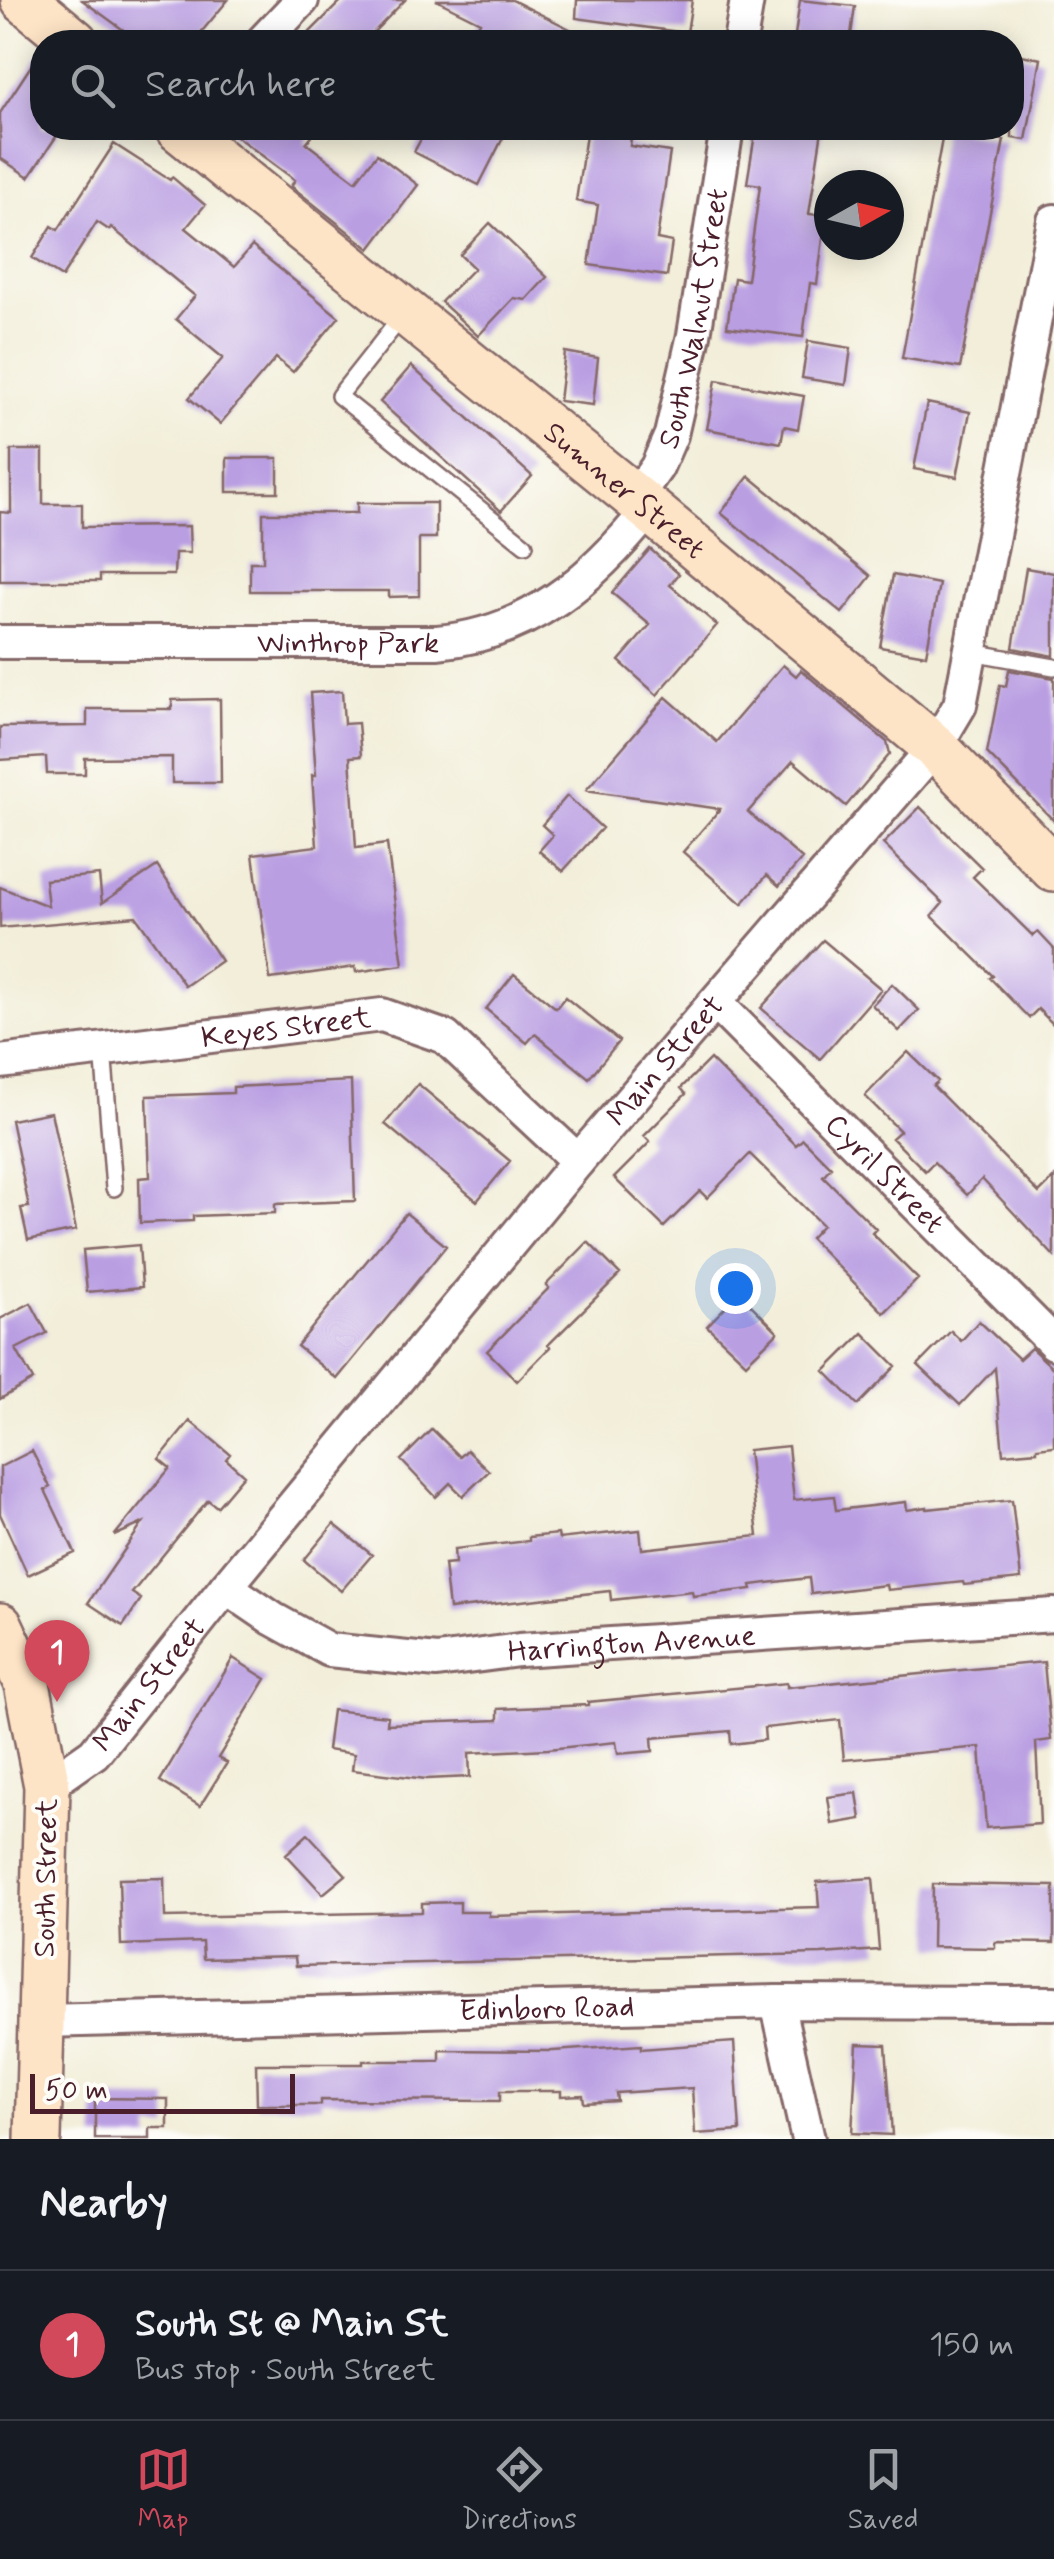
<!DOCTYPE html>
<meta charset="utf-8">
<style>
:root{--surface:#171b24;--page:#20242c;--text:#f1f3f6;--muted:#9ea1a6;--line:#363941;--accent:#d1495b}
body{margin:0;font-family:Mynerve,sans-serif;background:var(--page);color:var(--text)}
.compass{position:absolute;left:814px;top:170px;width:90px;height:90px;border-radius:50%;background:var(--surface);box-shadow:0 5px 25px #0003;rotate:82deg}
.scale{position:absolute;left:30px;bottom:25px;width:265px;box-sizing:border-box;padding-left:10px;border:5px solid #4a1f2b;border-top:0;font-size:28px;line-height:35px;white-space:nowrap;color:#4a1f2b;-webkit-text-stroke:8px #fdfcf7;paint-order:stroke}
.you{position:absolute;left:735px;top:1288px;width:35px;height:35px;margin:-25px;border:8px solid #fff;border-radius:50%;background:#1a73e8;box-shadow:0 0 0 15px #1a73e833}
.badge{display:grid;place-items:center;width:65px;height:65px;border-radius:50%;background:var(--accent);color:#fff;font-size:32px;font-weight:700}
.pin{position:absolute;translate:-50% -82px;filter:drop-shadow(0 2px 5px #0008)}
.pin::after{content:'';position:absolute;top:52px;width:35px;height:30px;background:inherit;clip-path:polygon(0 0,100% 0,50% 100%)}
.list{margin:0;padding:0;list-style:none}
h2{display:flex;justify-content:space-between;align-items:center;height:130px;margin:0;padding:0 40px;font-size:42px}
h2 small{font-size:32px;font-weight:400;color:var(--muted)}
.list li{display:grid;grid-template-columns:65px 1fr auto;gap:30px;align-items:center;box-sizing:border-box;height:150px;padding:0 40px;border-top:2px solid var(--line)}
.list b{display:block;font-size:38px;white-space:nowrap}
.list p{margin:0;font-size:32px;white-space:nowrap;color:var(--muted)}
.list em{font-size:32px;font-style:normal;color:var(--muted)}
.icon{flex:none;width:55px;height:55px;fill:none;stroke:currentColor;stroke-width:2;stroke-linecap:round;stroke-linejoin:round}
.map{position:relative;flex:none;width:1054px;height:2139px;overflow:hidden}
.search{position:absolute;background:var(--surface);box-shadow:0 5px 25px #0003;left:30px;right:30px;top:30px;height:110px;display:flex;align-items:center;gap:25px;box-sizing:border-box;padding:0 35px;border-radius:40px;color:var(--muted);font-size:38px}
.sheet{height:280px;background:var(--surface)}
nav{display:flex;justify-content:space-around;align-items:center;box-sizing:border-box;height:140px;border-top:2px solid var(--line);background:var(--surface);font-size:28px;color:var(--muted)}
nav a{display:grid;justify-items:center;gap:5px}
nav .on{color:var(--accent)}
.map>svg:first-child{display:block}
.building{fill:#b99ee2}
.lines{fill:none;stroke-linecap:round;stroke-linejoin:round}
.lane-casing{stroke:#856768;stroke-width:20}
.street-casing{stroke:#856768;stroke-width:38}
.secondary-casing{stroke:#856768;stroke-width:50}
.lane{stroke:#fff;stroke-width:15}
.street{stroke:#fff;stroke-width:32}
.secondary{stroke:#fee4c6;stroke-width:45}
.labels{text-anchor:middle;stroke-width:8;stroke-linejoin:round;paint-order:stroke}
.street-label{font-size:30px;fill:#4a1f2b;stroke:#fdfcf7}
</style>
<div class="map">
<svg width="1054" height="2139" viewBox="0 0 1054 2139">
<rect width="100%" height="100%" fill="#fdfcf7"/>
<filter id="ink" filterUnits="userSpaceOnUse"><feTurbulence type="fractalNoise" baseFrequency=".01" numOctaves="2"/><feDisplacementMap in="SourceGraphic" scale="20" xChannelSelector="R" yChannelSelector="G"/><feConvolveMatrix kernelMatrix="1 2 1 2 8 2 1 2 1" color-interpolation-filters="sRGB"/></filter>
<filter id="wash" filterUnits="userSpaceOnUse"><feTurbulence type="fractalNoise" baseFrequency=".0048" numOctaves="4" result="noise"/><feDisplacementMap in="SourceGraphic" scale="40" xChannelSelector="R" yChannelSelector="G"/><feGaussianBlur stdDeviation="2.25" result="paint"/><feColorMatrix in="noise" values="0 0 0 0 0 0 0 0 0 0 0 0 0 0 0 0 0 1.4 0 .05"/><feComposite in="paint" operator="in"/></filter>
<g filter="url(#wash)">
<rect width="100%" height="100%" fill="#f2eed9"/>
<g id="blocks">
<path class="building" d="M82 0H228L193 42H140Z
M342 0H405L364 42H300Z
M436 0H512L596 42H470L480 22Z
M577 0H692L687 33 576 18Z
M800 0 855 6 850 42H794Z
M42 49V128H62L29 177 0 158V113Z
M1012 53 1041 59 1026 140 1012 138Z
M225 128H318L306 143 356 181 377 154 418 185 370 249 291 186 295 180Z
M427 128H508L479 185 414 152Z
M587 128H632L630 146 670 152 657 239 672 242 667 276 589 265 598 205 576 201Z
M756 128H804L822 130 809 214 826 216 817 284 810 283 803 337 727 327 734 278 747 280 760 185 747 183Z
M944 128 1004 140 960 368 902 358Z
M114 144 170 180 172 177 205 205 186 228 234 267 252 246 339 317 293 372 276 358 220 424 189 398 223 358 176 319 195 296 111 227 109 230 97 222 62 277 32 258 52 226 58 230Z
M490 223 547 277 526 300 514 298 478 336 441 302 474 268 460 255Z
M808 341 851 348 846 385 802 378Z
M565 352 598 358 593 405 559 401Z
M411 366 532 476 501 511 380 402Z
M716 380 804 396 798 429 784 426 781 443 707 429Z
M927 403 970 412 957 477 914 469Z
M11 450H43V504H82V527L189 526 190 553H175L174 575H100V581H0V512L11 513Z
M227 458H278V492H227Z
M749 476 871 576 842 613 721 513Z
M357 503H436V538H419V596L389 597V591H250V562H263V513H357Z
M650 549 679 574 670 585 717 625 657 695 619 661 650 625 612 593Z
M1026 568 1054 573V656L1013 648Z
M893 575 939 584 926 655 880 647Z
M783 665 796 676 801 670 887 742 890 754 846 806 793 761 748 812 802 859 779 886 767 875 742 904 683 852 720 809 586 790 666 697 717 742Z
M1009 670 1054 678V821L987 753 1000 685 1006 686Z
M342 691 344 724 358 723 361 756 350 757 356 848 387 844 403 965 356 972 355 967 270 979 253 854 317 846 312 775H316L310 693Z
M220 699 221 783H172V757L85 758V774H47L46 757 0 760V727L87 726V709H172V700Z
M567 796 602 828 563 871 539 851 553 835 542 825Z
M920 807 982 868 973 877 1033 936 1038 932 1054 949V1025L1038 1009 1029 1018 990 978 993 976 932 916 943 903 883 844Z
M157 866 221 961 185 986 136 916 0 928V887L48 906 45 880 99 875 102 903Z
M823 940 881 989 820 1059 761 1008Z
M514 974 556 1008 565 997 619 1041 589 1078 535 1034 527 1043 486 1009Z
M892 984 919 1010 899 1031 872 1005Z
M908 1052 938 1081 933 1086 1039 1193 1054 1178V1256L982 1179 967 1195 934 1162 925 1171 892 1138 900 1131 865 1096Z
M710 1059 796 1145 803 1139 831 1167 823 1176 876 1229 872 1233 918 1279 884 1313 810 1238 822 1225 750 1154 707 1198 700 1191 664 1227 614 1178 650 1142 644 1136 686 1094 681 1088Z
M351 1081 355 1201 275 1204V1213L193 1216V1221L140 1223 139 1178 150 1177 147 1096 233 1093V1087Z
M418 1084 510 1161 477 1201 385 1124Z
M51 1112 76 1230 28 1240 21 1208 29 1207 11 1120Z
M406 1213 446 1246 337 1379 297 1346Z
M588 1242 620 1274 548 1345 550 1347 517 1381 487 1351 549 1288 546 1285Z
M139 1245 142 1287 87 1292 83 1250Z
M739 1293 778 1332 746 1363 707 1326Z
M31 1303 47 1333 16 1349 33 1380 0 1399V1319Z
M979 1321 1019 1359 1031 1348 1054 1369V1446L1037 1448V1451L1003 1454 995 1368 960 1405 918 1365 951 1331 961 1341Z
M863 1333 896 1366 858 1405 825 1371Z
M190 1421 230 1454 226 1459 244 1475 217 1507 208 1500 132 1593 141 1599 123 1626 88 1603 143 1523 114 1536 170 1468 159 1459Z
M432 1429 460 1457 467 1450 489 1471 463 1496 450 1483 436 1497 401 1460Z
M788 1446 794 1500 834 1496 836 1510 906 1502 907 1510 927 1507V1509L1012 1500 1021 1579 964 1585 963 1582 887 1590 886 1585 811 1594 809 1578 751 1585 752 1589 693 1596 692 1591 611 1600 610 1591 449 1609 444 1564 455 1563 454 1549 529 1541V1537L558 1534 559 1539 640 1530 642 1549 758 1536 748 1450Z
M32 1451 50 1487 45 1490 75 1553 28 1575 0 1514V1467Z
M334 1524 372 1555 341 1591 304 1560Z
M233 1658 266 1679 218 1758 227 1763 200 1806 160 1781Z
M1044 1662 1051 1740 1036 1742 1040 1824 986 1828 980 1747 844 1760 840 1720 764 1728 765 1740 731 1744 730 1731 652 1738 653 1751 618 1754 616 1742 548 1749 469 1753 470 1777 426 1779 352 1770 354 1754 327 1750 332 1710 388 1716 387 1724 498 1720V1709L588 1705V1702L787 1683V1687Z
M857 1793 861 1819 832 1824 828 1797Z
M308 1834 346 1875 323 1894 286 1854Z
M164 1878 165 1917 422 1912V1903L460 1902V1912H489V1916L819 1907 817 1882 873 1878 879 1950 821 1954 296 1966 295 1957 203 1959 202 1942 121 1945 119 1879Z
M933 1884 1054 1886V1943L995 1942V1948L932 1947Z
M734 2042 740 2131 695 2134 692 2088 616 2093 617 2101 584 2103 583 2095 561 2096V2091H500V2101L321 2100V2105H257L256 2064H363V2061H440V2050L553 2051 641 2045V2049Z
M857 2044 886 2045 892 2135 852 2133Z
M95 2098 168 2099V2128H150V2139H95Z"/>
</g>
</g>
<g filter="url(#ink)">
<use href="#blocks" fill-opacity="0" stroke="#856768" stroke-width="2.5"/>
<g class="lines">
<defs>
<path id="lane" d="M403 315 339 396 525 545
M972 652 1054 667
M103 1049 114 1188"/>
<g id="street">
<path d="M262 42 302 0"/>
<path d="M740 42 747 0"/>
<path id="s1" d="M635 498 657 467 671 435 694 335 727 128"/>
<path id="s2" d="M0 642H437C530 634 593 579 649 509"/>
<path id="s3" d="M716 1003 1054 1343"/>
<path id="s4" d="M0 1062 382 1015 445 1037 578 1161"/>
<path id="s5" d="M226 1587 273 1619 329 1650 437 1661 519 1650 1054 1615"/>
<path id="s6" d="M47 1786 94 1753 226 1587 578 1161 935 747 960 705 1054 221"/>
<path d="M777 2002 808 2139"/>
<path id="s7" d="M42 2021 777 2002 1054 2003"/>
</g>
<g id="secondary">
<path d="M24 0 75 42"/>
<path id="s8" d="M178 128 649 509 935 747 1054 869"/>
<path d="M0 1626 27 1684 47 1786 38 2139"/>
</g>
</defs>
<use href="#lane" class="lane-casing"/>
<use href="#street" class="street-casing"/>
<use href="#secondary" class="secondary-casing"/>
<use href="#lane" class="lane"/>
<use href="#street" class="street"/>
<use href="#secondary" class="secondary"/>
</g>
</g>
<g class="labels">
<g class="street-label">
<text dy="10" stroke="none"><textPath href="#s1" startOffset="192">South Walnut Street</textPath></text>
<text dy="10" stroke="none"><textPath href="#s8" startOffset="575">Sumner Street</textPath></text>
<text dy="10" stroke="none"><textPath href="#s2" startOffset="348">Winthrop Park</textPath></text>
<text dy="10" stroke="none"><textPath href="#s4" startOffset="288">Keyes Street</textPath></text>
<text dy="10" stroke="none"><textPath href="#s6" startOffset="955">Main Street</textPath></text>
<text dy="10" stroke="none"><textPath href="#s3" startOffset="240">Cyril Street</textPath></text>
<text dy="10" stroke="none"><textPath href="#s5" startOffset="425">Harrington Avenue</textPath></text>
<text dy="10" stroke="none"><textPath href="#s6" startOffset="145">Main Street</textPath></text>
<text transform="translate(45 1878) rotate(-89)" y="10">South Street</text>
<text dy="10" stroke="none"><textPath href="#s7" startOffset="505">Edinboro Road</textPath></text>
</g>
</g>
</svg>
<svg class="compass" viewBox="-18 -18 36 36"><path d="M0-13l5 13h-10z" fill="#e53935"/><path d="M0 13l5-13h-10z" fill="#9ea1a6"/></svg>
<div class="scale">50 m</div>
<div class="you"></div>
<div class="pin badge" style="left:57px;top:1702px">1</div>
<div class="search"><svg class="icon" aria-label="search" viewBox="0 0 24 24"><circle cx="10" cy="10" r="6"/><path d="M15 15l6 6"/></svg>Search here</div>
</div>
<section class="sheet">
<h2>Nearby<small></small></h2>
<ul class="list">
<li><span class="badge">1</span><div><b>South St @ Main St</b><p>Bus stop · South Street</p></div><em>150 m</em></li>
</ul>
</section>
<nav>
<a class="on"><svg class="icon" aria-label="map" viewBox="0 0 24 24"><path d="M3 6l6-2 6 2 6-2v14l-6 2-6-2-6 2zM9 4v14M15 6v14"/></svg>Map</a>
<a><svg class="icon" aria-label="directions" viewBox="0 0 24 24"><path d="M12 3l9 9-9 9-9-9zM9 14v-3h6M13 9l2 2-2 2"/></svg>Directions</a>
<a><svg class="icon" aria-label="saved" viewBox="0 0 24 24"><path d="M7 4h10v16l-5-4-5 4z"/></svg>Saved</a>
</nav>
